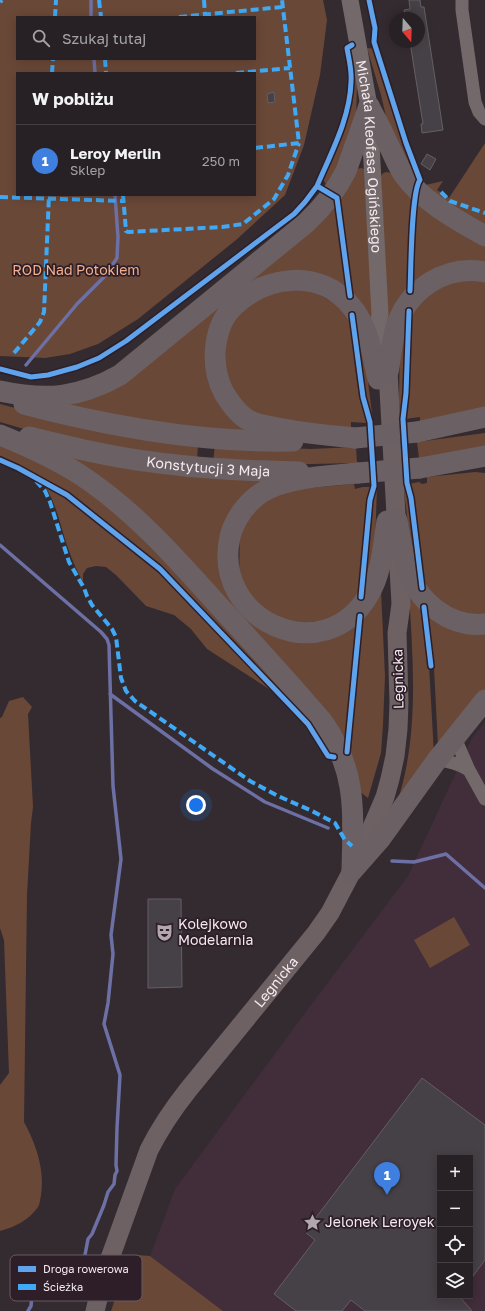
<!DOCTYPE html>
<html lang="pl">
<meta charset="utf-8">
<style>
:root{--surface:#272024;--page:#332d31;--text:#f1f3f6;--muted:#a4a3a6;--line:#433e41;--accent:#1a73e8}
body{margin:0;font-family:"Golos Text",sans-serif;background:var(--page);color:var(--text)}
.controls{position:absolute;right:12px;bottom:12px;display:grid;overflow:hidden;border-radius:0px;box-shadow:0 2px 10px #0003}
.controls button{width:36px;height:36px;display:grid;place-items:center;padding:0;border:0;border-bottom:1px solid var(--line);background:var(--surface);color:var(--text);font:20px sans-serif}
.compass{position:absolute;left:389px;top:12px;width:36px;height:36px;border-radius:50%;background:var(--surface);box-shadow:0 2px 10px #0003;rotate:161deg}
.you{position:absolute;left:196px;top:805px;width:14px;height:14px;margin:-10px;border:3px solid #fff;border-radius:50%;background:#1a73e8;box-shadow:0 0 0 6px #1a73e833}
.badge{display:grid;place-items:center;width:26px;height:26px;border-radius:50%;background:var(--accent);color:#fff;font-size:13px;font-weight:700}
.pin{position:absolute;translate:-50% -33px;filter:drop-shadow(0 1px 2px #0008)}
.pin::after{content:'';position:absolute;top:21px;width:14px;height:12px;background:inherit;clip-path:polygon(0 0,100% 0,50% 100%)}
.list{margin:0;padding:0;list-style:none}
h2{display:flex;justify-content:space-between;align-items:center;height:52px;margin:0;padding:0 16px;font-size:17px}
h2 small{font-size:13px;font-weight:400;color:var(--muted)}
.list li{display:grid;grid-template-columns:26px 1fr auto;gap:12px;align-items:center;box-sizing:border-box;height:72px;padding:0 16px;border-top:1px solid var(--line)}
.list b{display:block;font-size:15px;white-space:nowrap}
.list p{margin:0;font-size:13px;white-space:nowrap;color:var(--muted)}
.list em{font-size:13px;font-style:normal;color:var(--muted)}
.icon{flex:none;width:22px;height:22px;fill:none;stroke:currentColor;stroke-width:2;stroke-linecap:round;stroke-linejoin:round}
.map{position:relative;flex:none;width:485px;height:1311px;overflow:hidden}
.search{position:absolute;background:var(--surface);box-shadow:0 2px 10px #0003;left:16px;top:16px;width:240px;height:44px;display:flex;align-items:center;gap:10px;box-sizing:border-box;padding:0 14px;border-radius:0px;color:var(--muted);font-size:15px}
.panel{position:absolute;background:var(--surface);box-shadow:0 2px 10px #0003;left:16px;top:72px;width:240px;height:124px;border-radius:0px}
.map>svg:first-child{display:block}
.built{fill:#422d3a;fill-rule:evenodd}
.green{fill:#6a4838;fill-rule:evenodd}
.lines{fill:none;stroke-linecap:round;stroke-linejoin:round}
.stream{stroke:#6c70a4;stroke-width:3.5}
.building{fill:#464146;stroke:#645f64}
.minor{stroke:#73696a;stroke-width:13}
.tertiary{stroke:#73696a;stroke-width:17}
.secondary{stroke:#6d6163;stroke-width:19}
.primary{stroke:#6b6063;stroke-width:21}
.primary-bridge{stroke:#6b6063;stroke-width:21}
.quiet{stroke:#3fa9f5;stroke-width:4;stroke-dasharray:8 4;stroke-linecap:butt}
.cycleway-casing{stroke:#2d1e27;stroke-width:8}
.cycleway{stroke:#60a3ed;stroke-width:5}
.labels{text-anchor:middle;stroke-width:3.5;stroke-linejoin:round;paint-order:stroke}
.street-label{font-size:14px;fill:#f5eaf0;stroke:#2d1e27}
.park-label{font-size:14px;fill:#f5b08d;stroke:#2d1e27}
.poi-label{font-size:14px;fill:#f5eaf0;stroke:#2d1e27;text-anchor:start}
.key{fill:#2d1e27;stroke:#695b63;stroke-width:1}
.key-label{font-size:11px;fill:#f5eaf0}
</style>
<div class="map">
<svg width="485" height="1311" viewBox="0 0 485 1311">
<rect width="100%" height="100%" fill="#342b30"/>
<path class="built" d="M485 722V1311H223L150 1256 175 1189 302 1017 408 876 472 738ZM440 1158H470V1296H440Z"/>
<path class="green" d="M0 0H323L327 20 320 75 304 145 285 195 236 240 138 319 98 344 70 354 45 358 0 356ZM17 17H255V59H17ZM17 73H255V195H17Z
M367 48 376 49 402 144 410 164 392 142 381 95Z
M352 52 357 83 356 122 331 187 325 183 323 178 346 122 352 98 354 83Z
M485 143V230L421 186 443 181 437 190 449 198Z
M361 168 364 169 373 321 353 299 339 195 357 169Z
M386 172 391 173 412 193 407 295 388 320 381 177 382 174Z
M417 198 485 243V267L413 289Z
M335 200 347 294 275 277 211 345 251 431 151 424 58 402 70 401Z
M485 277V412L420 422V417L405 419 412 306 435 285Z
M303 286 349 311 358 380 367 423 351 422V428L254 418 224 380 227 328 254 299Z
M406 318 403 393 400 419 399 401 400 338Z
M356 329 363 341 373 422H372L365 397Z
M0 404 56 419 198 444 197 461 24 429 0 422Z
M485 433V449L419 458 417 442Z
M0 440C26 451 52 462 76 478 145 524 197 590 252 651 280 681 317 714 334 751 347 778 348 805 346 834L342 827 344 791 341 775 337 764 322 737 312 725 297 709 283 698 207 649 191 629 174 615 146 606 116 575 106 567 96 566 87 568 83 574V582C77 571 72 560 68 548 60 526 56 498 40 480 31 468 13 463 0 457Z
M215 445 311 449 356 447 357 463 265 465 213 462Z
M58 453 264 479 224 541 262 626 357 618 346 746Z
M475 472 485 473V619L467 618 425 592 413 496 409 484 419 482 422 484 427 483V477Z
M403 483 409 498 419 584 412 556Z
M354 484 355 489 363 487H372L368 498 358 601 329 623 275 621 239 582 240 525 274 491Z
M377 486 375 546 364 589 372 503Z
M381 591 385 676 383 724 381 753 368 798 359 791 350 759 362 614Z
M409 592 421 604 429 665 434 755 399 797C419 730 413 661 409 592Z
M427 610 485 630V691L438 745 434 668Z
M23 697 32 707 28 714 33 807 31 823 27 895 24 1122C36 1144 45 1170 41 1195 40 1199 40 1204 38 1207 29 1220 15 1227 0 1231V1085L9 1073 4 940 0 928V718L2 717 9 701Z
M454 917 470 945 430 968 414 940Z
M138 1255 150 1256 223 1311H111L127 1264Z"/>
<g class="lines">
<path class="stream" d="M91 0V17
M94 59 95 73
M26 365 77 304 104 277 117 258 118 237 115 195
M0 545 101 632 107 639 109 645 113 786 121 859 111 935 113 954 108 1003 104 1024 120 1075 117 1128 116 1165 117 1171 115 1175 114 1184 108 1192 104 1205 92 1234 88 1239 85 1255 49 1285 36 1291 32 1295 31 1306 28 1311
M110 694 213 769 265 802 328 828
M392 861 414 862 446 854 485 888"/>
</g>
<path class="building" d="M409 0H420L421 7H424L443 130 422 133 421 124H423L410 42H419V18H406L404 10 410 9Z
M274 92 275 102 268 103 267 94Z
M427 154 436 159 430 170 421 164Z
M148 899H181L182 987 148 988Z
M422 1078 485 1125V1260L470 1280V1158H440V1296H459L472 1311H365L351 1300 342 1311H296L274 1294 315 1240 305 1232Z"/>
<g class="lines">
<path class="minor" d="M462 0V10L475 102 479 112 485 119
M455 738 469 770 485 799
M437 760C449 761 458 763 469 770"/>
<path class="tertiary" id="s1" d="M350 0 369 106 380 314 377 333V355"/>
<path class="secondary" id="s2" d="M95 1311 105 1272 149 1150C160 1128 173 1109 188 1090L316 933 330 913 352 871 370 832 385 797 390 779 395 756 398 729 399 702 397 633 401 604 388 372"/>
<g class="primary">
<path d="M369 106C375 118 382 130 387 142 393 153 397 165 404 175 423 202 457 220 485 236"/>
<path d="M388 372C391 357 392 341 396 327 408 289 446 264 485 272"/>
<path d="M0 391C46 401 79 398 120 375L306 223C322 208 336 191 346 171L369 106"/>
<path d="M24 404C111 427 202 443 293 441"/>
<path d="M417 432 485 417"/>
<path d="M0 435C27 446 54 458 79 474 133 509 176 558 219 606 254 644 289 682 322 721 358 771 353 813 352 871"/>
<path id="s3" d="M29 437C70 447 111 457 152 462 201 469 250 471 299 472"/>
<path d="M355 438C326 435 297 433 268 426 262 425 256 424 250 421 239 416 231 404 224 393 210 367 212 326 235 305 268 275 320 269 351 306 368 326 372 353 378 379"/>
<path d="M420 468 485 456"/>
<path d="M358 473C329 476 284 477 261 493 246 503 234 520 230 537 211 621 325 672 369 594 382 572 383 546 387 521"/>
<path d="M397 520C400 536 402 553 407 568 417 601 449 628 485 624"/>
<path d="M352 871 381 838 437 760 485 700"/>
</g>
<path class="primary-bridge" d="M355 438 417 432
M358 473 420 468"/>
<path class="quiet" d="M99 0 101 17
M204 0 205 15
M0 2 2 0
M55 17 56 0
M179 17 282 7
M105 59 106 73
M52 73 53 59
M236 73 290 68
M255 148 299 143 282 0
M441 192 450 201 485 213
M123 195 126 231 128 232 222 227 243 224 274 199 288 175 299 143
M0 197 123 201
M14 353 40 322 44 312 49 195
M36 481 45 491 50 502 69 562 84 588 87 596 92 605 112 629 116 637 121 678 126 691 135 701 250 781 278 796 310 810 335 823 345 840 352 846"/>
<defs>
<path id="cycleway" d="M369 0 375 28 374 42 406 143 420 180C411 191 411 272 410 291
M317 186C331 153 350 118 351 82 352 70 349 60 347 48L352 45
M409 311 406 393 403 419 407 483 411 498 422 588
M352 315 363 397 370 422 374 486 370 500 361 597
M0 369 31 377 48 375 77 367 99 358 126 341 294 214 305 202 317 186 337 198 350 296
M0 460 18 468 67 495 160 569 308 724 328 756 334 757
M424 607 431 666
M347 752 360 616"/>
</defs>
<use href="#cycleway" class="cycleway-casing"/>
<use href="#cycleway" class="cycleway"/>
</g>
<defs>
<symbol id="theatre-bare" viewBox="-9 -9 18 18"><path d="M-5-5.5Q0-4 5-5.5V0Q5 5 0 6Q-5 5-5 0ZM-3.3-2.5H-1v1.5H-3.3ZM1-2.5H3.3v1.5H1ZM-2.8 1Q0 5.5 2.8 1Z" fill="#b1a7ad" stroke="#2d1e27" stroke-width="2.5" paint-order="stroke"/></symbol>
<symbol id="sight-bare" viewBox="-9 -9 18 18"><path d="M0-6L1.8-2.2L6-1.7L2.9 1.2L3.7 5.4L0 3.3L-3.7 5.4L-2.9 1.2L-6-1.7L-1.8-2.2Z" fill="#b1a7ad" stroke="#2d1e27" stroke-width="2.5" paint-order="stroke"/></symbol>
</defs>
<g fill-rule="evenodd">
<use href="#theatre-bare" x="152" y="920" width="25" height="25"/>
<use href="#sight-bare" x="300" y="1210" width="25" height="25"/>
</g>
<g class="labels">
<g class="street-label">
<text dy="5" stroke="none"><textPath href="#s1" startOffset="158">Michała Kleofasa Ogińskiego</textPath></text>
<text dy="5" stroke="none"><textPath href="#s3" startOffset="182">Konstytucji 3 Maja</textPath></text>
<text transform="translate(398 679) rotate(-91)" y="5">Legnicka</text>
<text dy="5" stroke="none"><textPath href="#s2" startOffset="381">Legnicka</textPath></text>
</g>
<g class="park-label">
<text x="76" y="275">ROD Nad Potokiem</text>
</g>
<g class="poi-label">
<text x="178" y="929">Kolejkowo<tspan x="178" dy="16">Modelarnia</tspan></text>
<text x="325" y="1227">Jelonek Leroyek</text>
</g>
</g>
<rect x="10" y="1255" width="132" height="46" rx="6" class="key"/>
<rect x="18" y="1266" width="18" height="6" fill="#60a3ed"/>
<rect x="18" y="1284" width="18" height="6" fill="#3fa9f5"/>
<g class="key-label">
<text x="43" y="1273">Droga rowerowa</text>
<text x="43" y="1291">Ścieżka</text>
</g>
</svg>
<div class="controls">
<button>+</button>
<button>−</button>
<button><svg class="icon" aria-label="locate" viewBox="0 0 24 24"><circle cx="12" cy="12" r="6"/><path d="M12 2v4M12 18v4M2 12h4M18 12h4"/></svg></button>
<button><svg class="icon" aria-label="layers" viewBox="0 0 24 24"><path d="M12 4l9 5-9 5-9-5zM3 14l9 5 9-5"/></svg></button>
</div>
<svg class="compass" viewBox="-18 -18 36 36"><path d="M0-13l5 13h-10z" fill="#e53935"/><path d="M0 13l5-13h-10z" fill="#a4a3a6"/></svg>
<div class="you"></div>
<div class="pin badge" style="left:387px;top:1195px;background:#3f7fe0">1</div>
<div class="search"><svg class="icon" aria-label="search" viewBox="0 0 24 24"><circle cx="10" cy="10" r="6"/><path d="M15 15l6 6"/></svg>Szukaj tutaj</div>
<section class="panel">
<h2>W pobliżu<small></small></h2>
<ul class="list">
<li><span class="badge" style="background:#3f7fe0">1</span><div><b>Leroy Merlin</b><p>Sklep</p></div><em>250 m</em></li>
</ul>
</section>
</div>
